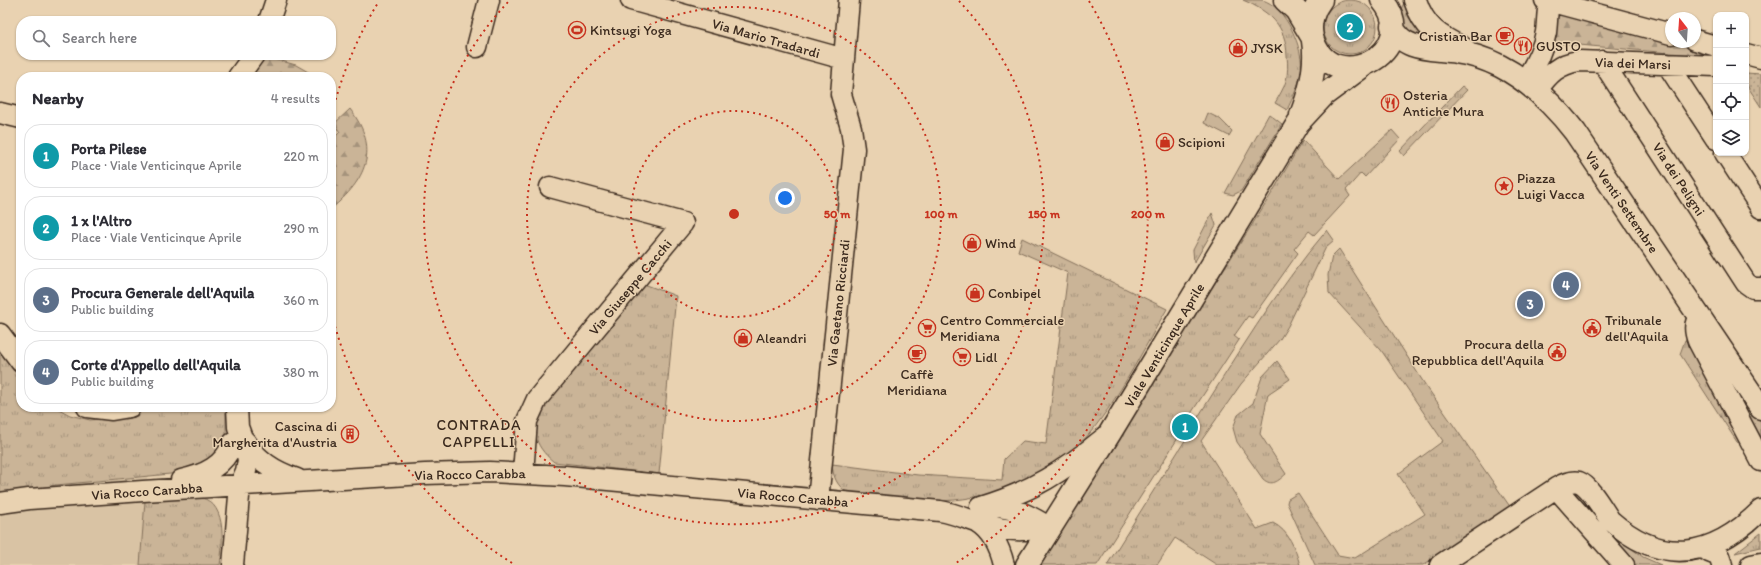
<!DOCTYPE html>
<meta charset="utf-8">
<style>
:root{--surface:#fff;--page:#f2f2f3;--text:#2b2b33;--muted:#7c7c81;--line:#e1e1e2;--accent:#d93025}
body{margin:0;font-family:Itim,sans-serif;background:var(--page);color:var(--text)}
.controls{position:absolute;right:12px;top:12px;display:grid;overflow:hidden;border-radius:8px;box-shadow:0 1px 3px #0004}
.controls button{width:36px;height:36px;display:grid;place-items:center;padding:0;border:0;border-bottom:1px solid var(--line);background:var(--surface);color:var(--text);font:20px sans-serif}
.compass{position:absolute;left:1665px;top:12px;width:36px;height:36px;border-radius:50%;background:var(--surface);box-shadow:0 1px 3px #0004;rotate:343deg}
.you{position:absolute;left:785px;top:198px;width:14px;height:14px;margin:-10px;border:3px solid #fff;border-radius:50%;background:#1a73e8;box-shadow:0 0 0 6px #1a73e833}
.badge{display:grid;place-items:center;width:26px;height:26px;border-radius:50%;background:var(--accent);color:#fff;font-size:13px;font-weight:700}
.pin{position:absolute;translate:-50% -50%;border:2px solid #fff;box-shadow:0 1px 4px #0006}
.list{margin:0;padding:0;list-style:none}
h2{display:flex;justify-content:space-between;align-items:center;height:52px;margin:0;padding:0 16px;font-size:17px}
h2 small{font-size:13px;font-weight:400;color:var(--muted)}
.list li{display:grid;grid-template-columns:26px 1fr auto;gap:12px;align-items:center;box-sizing:border-box;height:64px;margin:0 8px 8px;padding:0 8px;border:1px solid var(--line);border-radius:16px}
.list b{display:block;font-size:15px;white-space:nowrap}
.list p{margin:0;font-size:13px;white-space:nowrap;color:var(--muted)}
.list em{font-size:13px;font-style:normal;color:var(--muted)}
.icon{flex:none;width:22px;height:22px;fill:none;stroke:currentColor;stroke-width:2;stroke-linecap:round;stroke-linejoin:round}
.map{position:relative;flex:none;width:1761px;height:565px;overflow:hidden}
.search{position:absolute;background:var(--surface);box-shadow:0 1px 3px #0004;left:16px;top:16px;width:320px;height:44px;display:flex;align-items:center;gap:10px;box-sizing:border-box;padding:0 14px;border-radius:16px;color:var(--muted);font-size:15px}
.panel{position:absolute;background:var(--surface);box-shadow:0 1px 3px #0004;left:16px;top:72px;width:320px;height:340px;border-radius:16px}
.map>svg:first-child{display:block}
.built{fill:#d9c3a4}
.grass{fill:url(#grass-tufts);stroke:#826f5a}
.forest{fill:url(#forest-firs);stroke:#826f5a}
.garden{fill:url(#garden-dots);stroke:#826f5a}
.lines{fill:none;stroke-linecap:round;stroke-linejoin:round}
.minor-casing{stroke:#3b2a1e;stroke-width:23}
.major-casing{stroke:#3b2a1e;stroke-width:25}
.minor{stroke:#e9d2b1;stroke-width:20}
.major{stroke:#e9d2b1;stroke-width:22}
.ring{fill:none;stroke:#c8321e;stroke-width:2;stroke-dasharray:2 4}
.labels{text-anchor:middle;stroke-width:3;stroke-linejoin:round;paint-order:stroke}
.poi-label{font-size:14px;fill:#3b2a1e;stroke:#e9d2b1;text-anchor:start}
.street-label{font-size:14px;fill:#3b2a1e;stroke:#e9d2b1}
.neighbourhood-label{font-size:15px;letter-spacing:1px;fill:#3b2a1e;stroke:#e9d2b1}
.centre{fill:#c8321e;stroke:#e9d2b1;stroke-width:2}
.ring-label{font-size:12px;text-anchor:middle;font-weight:bold;fill:#c8321e;stroke:#e9d2b1;stroke-width:3;stroke-linejoin:round;paint-order:stroke}
</style>
<div class="map">
<svg width="1761" height="565" viewBox="0 0 1761 565">
<defs>
<pattern id="grass-tufts" width="24" height="20" patternUnits="userSpaceOnUse"><rect width="24" height="20" fill="#cab497"/><path d="M3 7l-1-3M5 7V3M7 7l1-3M15 17l-1-3M17 17v-4M19 17l1-3" fill="none" stroke="#a5937b"/></pattern>
<pattern id="forest-firs" width="22" height="20" patternUnits="userSpaceOnUse"><rect width="22" height="20" fill="#cab497"/><path d="M5 1l3.5 6h-7zM16 11l3.5 6h-7z" fill="#a5937b"/></pattern>
<pattern id="garden-dots" width="8" height="8" patternUnits="userSpaceOnUse"><rect width="8" height="8" fill="#cab497"/><path d="M2 2h.1M6 6h.1" fill="none" stroke="#a5937b" stroke-width="1.8" stroke-linecap="round"/></pattern>
</defs>
<rect width="100%" height="100%" fill="#e9d2b1"/>
<filter id="ink" filterUnits="userSpaceOnUse"><feTurbulence type="fractalNoise" baseFrequency=".025" numOctaves="2"/><feDisplacementMap in="SourceGraphic" scale="8" xChannelSelector="R" yChannelSelector="G"/><feConvolveMatrix kernelMatrix="1 2 1 2 8 2 1 2 1" color-interpolation-filters="sRGB"/></filter>
<g filter="url(#ink)">
<path class="built" d="M147 477 140 565H0V495L56 485Z"/>
<path class="grass" d="M1243 0C1249 0 1256 0 1262 0 1285 5 1305 50 1301 72 1299 85 1293 97 1287 110L1275 103C1279 96 1284 88 1286 81 1288 73 1288 64 1287 56 1286 25 1270 12 1243 0Z
M1323 27a27 27 0 1 1 54 0a27 27 0 1 1-54 0Z
M1404 3 1409 18 1423 35 1422 37 1408 38 1399 13Z
M1462 86 1467 90 1404 156 1400 151Z
M1208 113 1220 119 1232 131 1229 136 1204 123Z
M1269 114 1282 124 1241 191 1233 195 1225 193Z
M1392 130 1400 139 1365 177 1361 173 1346 190 1350 196 1314 235 1309 231 1294 249 1298 253 1252 318 1248 316 1234 336 1239 340 1190 415 1187 413 1174 435 1178 438 1097 565H1041L1162 367 1272 193 1303 140 1339 179Z
M1212 213 1216 225 1194 263 1193 250Z
M1327 230 1334 240 1326 247 1288 326 1280 339 1241 384 1201 441 1257 529 1273 523C1289 531 1295 548 1300 565H1217L1175 538 1157 565H1107L1189 434 1193 425C1235 359 1276 290 1327 230Z
M1022 238 1167 309C1139 356 1106 426 1064 459 1048 471 1031 479 1013 486 988 496 960 501 933 501 905 501 876 495 848 493 837 486 833 477 832 464L918 475 1002 480 1004 459 1023 441 1046 444 1068 273 1018 251Z
M1339 249 1424 383 1511 508 1423 565H1315L1287 503 1288 499 1298 493 1338 555 1355 558 1425 514 1398 474 1443 441 1381 350 1329 293 1328 275 1332 256Z
M644 284 676 296 659 474 554 462C533 445 530 428 543 405Z
M1685 340 1688 341 1749 448 1737 442 1680 354Z
M0 349 21 373V407H55L70 415 90 420 119 417 152 407H226V439L222 453 191 472 56 485 0 495Z
M1277 361 1290 379 1268 394 1260 434 1286 474C1278 481 1272 487 1263 479L1237 442 1233 428 1238 415 1253 403 1262 377Z
M1573 485 1632 549 1643 557 1661 565H1633L1568 488Z
M195 497C228 498 223 542 220 565H140L145 501Z
M1761 533V547L1735 553Z"/>
<path class="forest" d="M1554 13 1716 54V57L1556 43 1554 42Z
M260 55 296 65 317 77H245Z
M350 109C381 149 366 180 331 209V141L340 132 334 124Z
M1699 331 1761 422V446Z"/>
<path class="garden" d="M1746 73 1761 74V107L1746 84Z"/>
<g class="lines">
<defs>
<path id="minor" d="M631 0 844 59 849 0
M1545 0 1671 34
M269 21 276 0
M1695 40 1716 46
M477 47 489 0
M1746 54 1761 58
M1602 61 1746 283 1753 288H1761
M1667 64 1716 139
M238 77 254 55
M1524 81C1535 66 1543 50 1546 32 1547 25 1547 17 1548 10
M1537 90C1549 74 1558 64 1579 61L1716 66
M0 113 21 118
M1725 153 1761 208
M1699 318C1693 324 1695 333 1698 341L1761 461
M0 334 21 362
M87 407 112 410 130 407
M245 441C257 461 275 472 297 479
M523 473 527 421 537 399 683 223 550 187
M181 480C205 475 224 466 233 443
M1556 488 1624 565
M818 500 854 149 851 128 841 94 844 59
M0 503 29 499 143 491 425 474 490 472 565 476 940 511C959 514 975 523 994 527 1012 532 1031 530 1050 528
M981 507C1031 492 1064 471 1104 438
M990 507C1013 506 1031 516 1050 528
M978 523C993 532 1000 548 1004 565
M1709 552 1719 556 1722 565
M233 565 240 485 246 471 248 460 245 446 238 427 237 407
M1440 565 1556 488C1563 484 1571 480 1579 482 1590 486 1603 510 1610 520 1661 565 1710 560 1761 510
M1751 565 1761 563"/>
<path id="major" d="M1285 0 1296 10 1311 35
M1321 0C1313 10 1309 24 1312 37 1329 101 1426 52 1382 0
M1415 0C1424 28 1439 37 1464 49
M1392 26C1403 52 1433 48 1456 52 1471 54 1486 59 1500 66 1531 82 1554 105 1575 132L1761 408
M1301 115C1310 92 1317 66 1313 41
M1027 565 1110 433 1298 123 1324 95 1363 66"/>
</defs>
<use href="#minor" class="minor-casing"/>
<use href="#major" class="major-casing"/>
<use href="#minor" class="minor"/>
<use href="#major" class="major"/>
</g>
</g>
<g class="ring">
<circle cx="734" cy="214" r="103"/>
<circle cx="734" cy="214" r="207"/>
<path d="M959 1A310 310 0 1 1 509 1"/>
<path d="M512 563A414 414 0 0 1 331 311M331 117A414 414 0 0 1 379 1M1089 1A414 414 0 0 1 956 563"/>
</g>
<defs>
<symbol id="stadium-ring" viewBox="-11 -11 22 22"><circle r="9.5" fill="#e9d2b1" stroke="#c8321e" stroke-width="1.5"/><path d="M0-5a6.5 5 0 1 0 0 10a6.5 5 0 1 0 0-10ZM-3.5-1.8h7v3.6h-7Z" fill="#c8321e"/></symbol>
<symbol id="cafe-ring" viewBox="-11 -11 22 22"><circle r="9.5" fill="#e9d2b1" stroke="#c8321e" stroke-width="1.5"/><path d="M-5.5-4.5H6V0H3Q3 3.5 0 3.5H-2.5Q-5.5 3.5-5.5 0ZM3-3.2v2h1.7v-2ZM-6 4.5H4V6H-6Z" fill="#c8321e"/></symbol>
<symbol id="restaurant-ring" viewBox="-11 -11 22 22"><circle r="9.5" fill="#e9d2b1" stroke="#c8321e" stroke-width="1.5"/><path d="M-5-6h1v4h1v-4h1v4h1v-4h1v5L-1.5 .5V6h-2V.5L-5-1ZM5-6V6H3V1.5H1.5Q1.5-4 5-6Z" fill="#c8321e"/></symbol>
<symbol id="shop-ring" viewBox="-11 -11 22 22"><circle r="9.5" fill="#e9d2b1" stroke="#c8321e" stroke-width="1.5"/><path d="M-5-2.5h2.3a2.7 3.5 0 0 1 5.4 0H5L5.5 6h-11ZM-1.5-2.5h3a1.5 2.3 0 0 0-3 0Z" fill="#c8321e"/></symbol>
<symbol id="sight-ring" viewBox="-11 -11 22 22"><circle r="9.5" fill="#e9d2b1" stroke="#c8321e" stroke-width="1.5"/><path d="M0-6L1.8-2.2L6-1.7L2.9 1.2L3.7 5.4L0 3.3L-3.7 5.4L-2.9 1.2L-6-1.7L-1.8-2.2Z" fill="#c8321e"/></symbol>
<symbol id="supermarket-ring" viewBox="-11 -11 22 22"><circle r="9.5" fill="#e9d2b1" stroke="#c8321e" stroke-width="1.5"/><path d="M-6-5.5h2.5l.6 2H6L4.5 2H-2.5L-4.4-4H-6ZM-1.5 3.2a1.3 1.3 0 1 0 .1 0ZM3 3.2a1.3 1.3 0 1 0 .1 0Z" fill="#c8321e"/></symbol>
<symbol id="civic-ring" viewBox="-11 -11 22 22"><circle r="9.5" fill="#e9d2b1" stroke="#c8321e" stroke-width="1.5"/><path d="M-.6-6.5H3V-4.5H.6V-3L4-1V1h2V6H-6V1h2V-1L-.6-3ZM-1.2 2.5V6h2.4V2.5Z" fill="#c8321e"/></symbol>
<symbol id="building-ring" viewBox="-11 -11 22 22"><circle r="9.5" fill="#e9d2b1" stroke="#c8321e" stroke-width="1.5"/><path d="M-4-6H4V6H1V3H-1V6H-4ZM-2.5-4.3h1.7v1.8h-1.7ZM.8-4.3h1.7v1.8H.8ZM-2.5-1h1.7V.8h-1.7ZM.8-1h1.7V.8H.8Z" fill="#c8321e"/></symbol>
</defs>
<g fill-rule="evenodd">
<use href="#stadium-ring" x="567" y="20" width="20" height="20"/>
<use href="#cafe-ring" x="1495" y="26" width="20" height="20"/>
<use href="#restaurant-ring" x="1513" y="36" width="20" height="20"/>
<use href="#shop-ring" x="1228" y="38" width="20" height="20"/>
<use href="#restaurant-ring" x="1380" y="93" width="20" height="20"/>
<use href="#shop-ring" x="1155" y="132" width="20" height="20"/>
<use href="#sight-ring" x="1494" y="176" width="20" height="20"/>
<use href="#shop-ring" x="962" y="233" width="20" height="20"/>
<use href="#shop-ring" x="965" y="283" width="20" height="20"/>
<use href="#supermarket-ring" x="917" y="318" width="20" height="20"/>
<use href="#civic-ring" x="1582" y="318" width="20" height="20"/>
<use href="#shop-ring" x="733" y="328" width="20" height="20"/>
<use href="#civic-ring" x="1547" y="342" width="20" height="20"/>
<use href="#cafe-ring" x="907" y="344" width="20" height="20"/>
<use href="#supermarket-ring" x="952" y="347" width="20" height="20"/>
<use href="#building-ring" x="340" y="424" width="20" height="20"/>
</g>
<g class="labels">
<g class="poi-label">
<text x="590" y="35">Kintsugi Yoga</text>
<text x="1492" y="41" text-anchor="end">Cristian Bar</text>
<text x="1536" y="51">GUSTO</text>
<text x="1251" y="53">JYSK</text>
<text x="1403" y="100">Osteria<tspan x="1403" dy="16">Antiche Mura</tspan></text>
<text x="1178" y="147">Scipioni</text>
<text x="1517" y="183">Piazza<tspan x="1517" dy="16">Luigi Vacca</tspan></text>
<text x="985" y="248">Wind</text>
<text x="988" y="298">Conbipel</text>
<text x="940" y="325">Centro Commerciale<tspan x="940" dy="16">Meridiana</tspan></text>
<text x="1605" y="325">Tribunale<tspan x="1605" dy="16">dell'Aquila</tspan></text>
<text x="756" y="343">Aleandri</text>
<text x="1544" y="349" text-anchor="end">Procura della<tspan x="1544" dy="16">Repubblica dell'Aquila</tspan></text>
<text x="975" y="362">Lidl</text>
<text x="917" y="379" text-anchor="middle">Caffè<tspan x="917" dy="16">Meridiana</tspan></text>
<text x="337" y="431" text-anchor="end">Cascina di<tspan x="337" dy="16">Margherita d'Austria</tspan></text>
</g>
<g class="street-label">
<text transform="translate(766 38) rotate(16)" y="5">Via Mario Tradardi</text>
<text transform="translate(1633 63) rotate(2)" y="5">Via dei Marsi</text>
<text transform="translate(1679 179) rotate(57)" y="5">Via dei Peligni</text>
<text transform="translate(1622 202) rotate(56)" y="5">Via Venti Settembre</text>
<text transform="translate(630 287) rotate(-50)" y="5">Via Giuseppe Cacchi</text>
<text transform="translate(838 303) rotate(-84)" y="5">Via Gaetano Ricciardi</text>
<text transform="translate(1164 345) rotate(-59)" y="5">Viale Venticinque Aprile</text>
<text transform="translate(470 474) rotate(-1)" y="5">Via Rocco Carabba</text>
<text transform="translate(147 491) rotate(-4)" y="5">Via Rocco Carabba</text>
<text transform="translate(793 497) rotate(5)" y="5">Via Rocco Carabba</text>
</g>
<g class="neighbourhood-label">
<text x="479" y="430">CONTRADA<tspan x="479" dy="17">CAPPELLI</tspan></text>
</g>
</g>
<circle cx="734" cy="214" r="6" class="centre"/>
<g class="ring-label">
<text x="837" y="218">50 m</text>
<text x="941" y="218">100 m</text>
<text x="1044" y="218">150 m</text>
<text x="1148" y="218">200 m</text>
</g>
</svg>
<div class="controls">
<button>+</button>
<button>−</button>
<button><svg class="icon" aria-label="locate" viewBox="0 0 24 24"><circle cx="12" cy="12" r="6"/><path d="M12 2v4M12 18v4M2 12h4M18 12h4"/></svg></button>
<button><svg class="icon" aria-label="layers" viewBox="0 0 24 24"><path d="M12 4l9 5-9 5-9-5zM3 14l9 5 9-5"/></svg></button>
</div>
<svg class="compass" viewBox="-18 -18 36 36"><path d="M0-13l5 13h-10z" fill="#e53935"/><path d="M0 13l5-13h-10z" fill="#7c7c81"/></svg>
<div class="you"></div>
<div class="pin badge" style="left:1185px;top:427px;background:#0f9aa8">1</div>
<div class="pin badge" style="left:1350px;top:27px;background:#0f9aa8">2</div>
<div class="pin badge" style="left:1530px;top:304px;background:#5c6f8a">3</div>
<div class="pin badge" style="left:1566px;top:285px;background:#5c6f8a">4</div>
<div class="search"><svg class="icon" aria-label="search" viewBox="0 0 24 24"><circle cx="10" cy="10" r="6"/><path d="M15 15l6 6"/></svg>Search here</div>
<section class="panel">
<h2>Nearby<small>4 results</small></h2>
<ul class="list">
<li><span class="badge" style="background:#0f9aa8">1</span><div><b>Porta Pilese</b><p>Place · Viale Venticinque Aprile</p></div><em>220 m</em></li>
<li><span class="badge" style="background:#0f9aa8">2</span><div><b>1 x l'Altro</b><p>Place · Viale Venticinque Aprile</p></div><em>290 m</em></li>
<li><span class="badge" style="background:#5c6f8a">3</span><div><b>Procura Generale dell'Aquila</b><p>Public building</p></div><em>360 m</em></li>
<li><span class="badge" style="background:#5c6f8a">4</span><div><b>Corte d'Appello dell'Aquila</b><p>Public building</p></div><em>380 m</em></li>
</ul>
</section>
</div>
